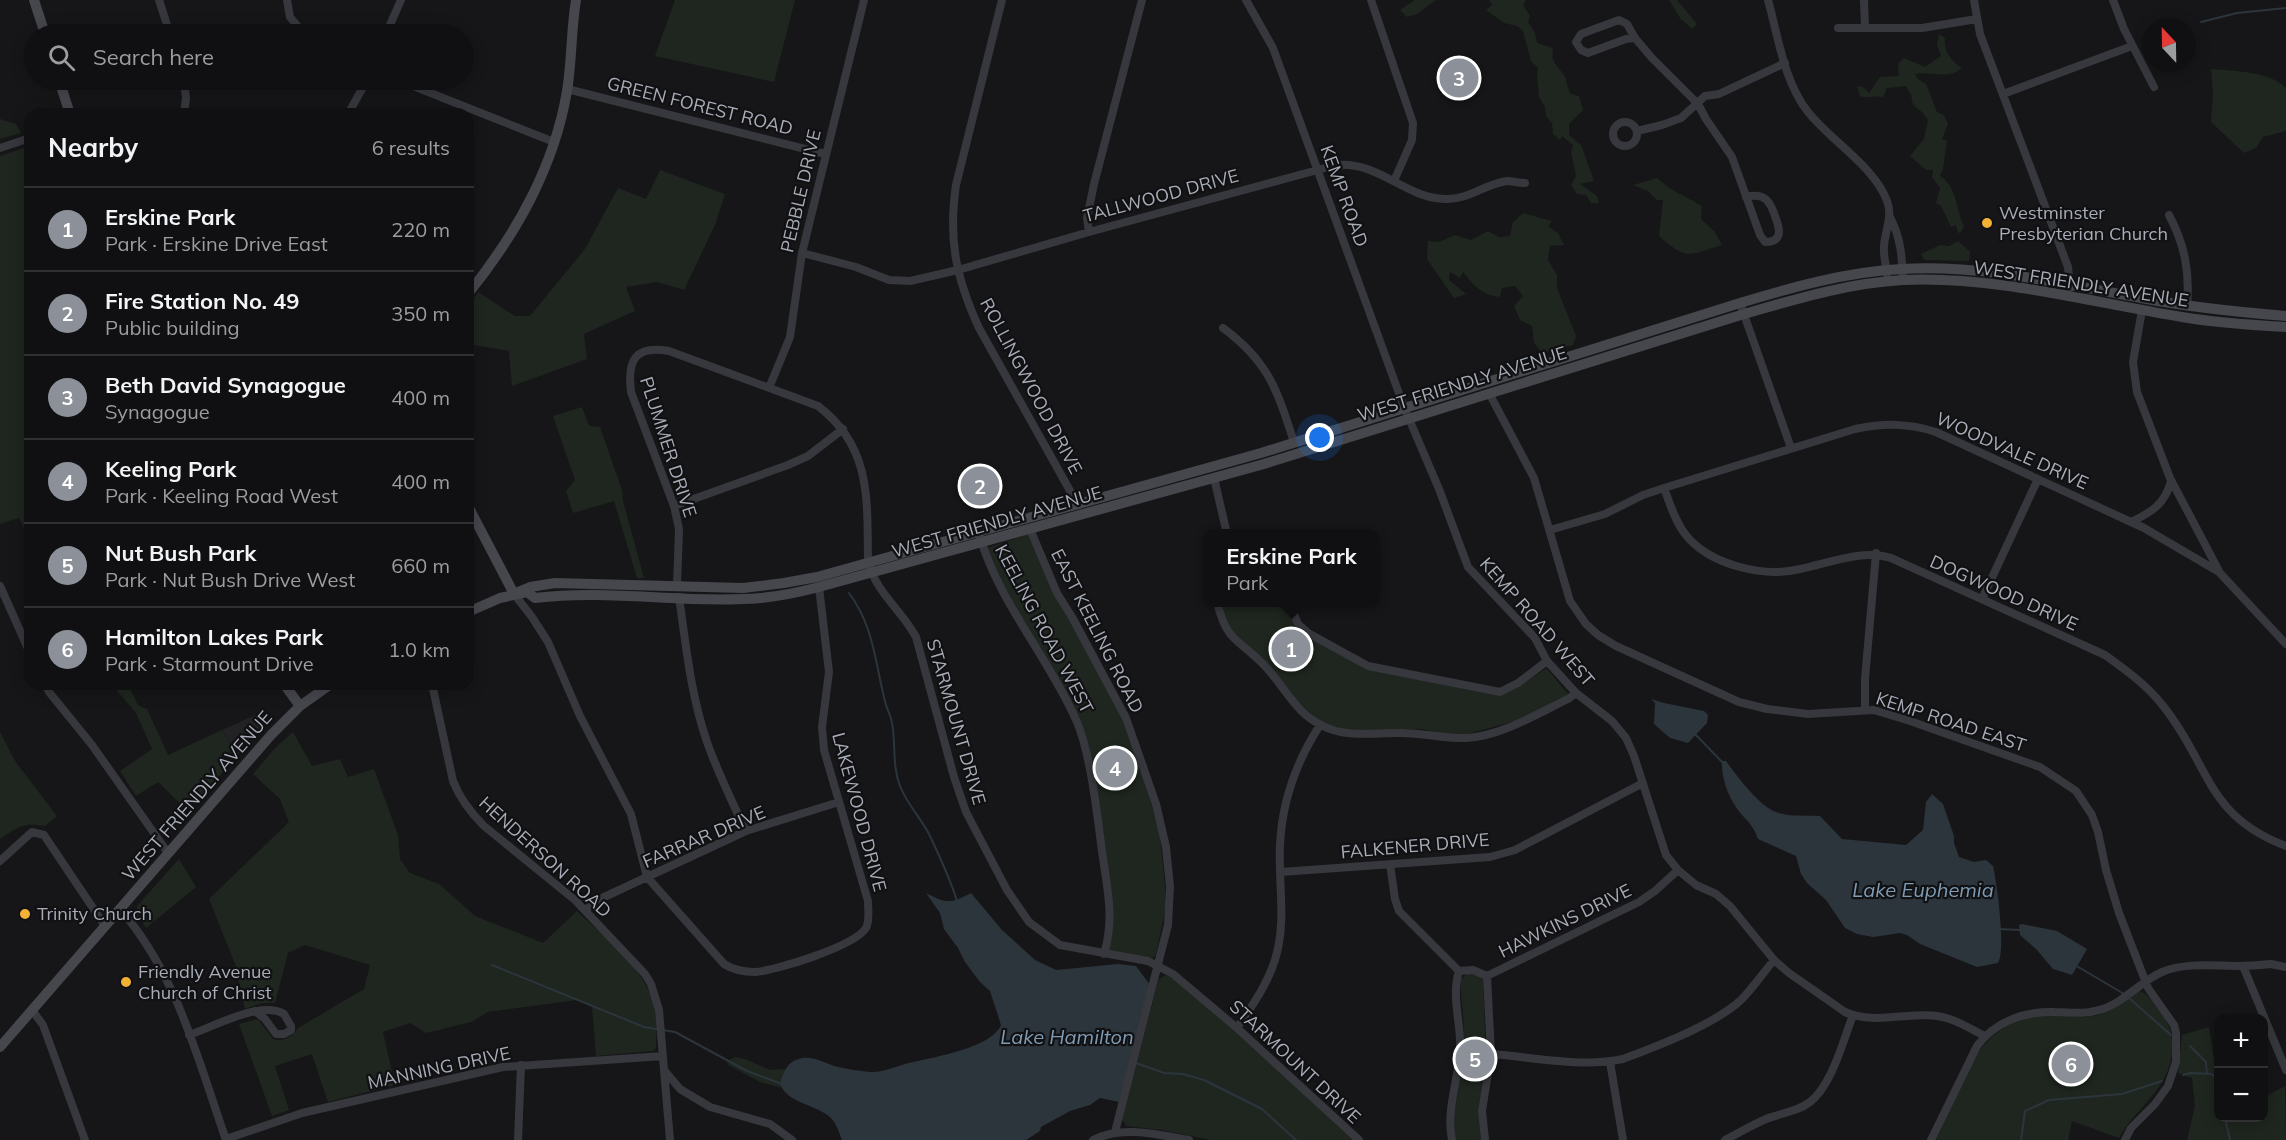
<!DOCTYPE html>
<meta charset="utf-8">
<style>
:root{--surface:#101012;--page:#1e1e20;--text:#f1f3f6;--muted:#9c9d9f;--line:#303032;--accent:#8c9099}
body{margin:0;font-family:Mulish,sans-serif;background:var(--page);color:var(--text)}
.controls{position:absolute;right:18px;bottom:18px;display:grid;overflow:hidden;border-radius:12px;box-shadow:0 3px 15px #0003}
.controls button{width:54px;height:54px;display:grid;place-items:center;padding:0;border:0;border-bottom:2px solid var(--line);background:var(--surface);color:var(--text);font:30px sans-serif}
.compass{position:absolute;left:2142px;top:18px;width:54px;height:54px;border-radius:50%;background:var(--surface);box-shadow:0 3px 15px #0003;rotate:338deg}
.you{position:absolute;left:1320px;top:438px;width:21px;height:21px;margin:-15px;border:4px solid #fff;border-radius:50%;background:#1a73e8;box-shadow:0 0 0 9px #1a73e833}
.badge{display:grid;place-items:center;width:39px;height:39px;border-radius:50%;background:var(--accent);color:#fff;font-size:20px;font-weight:700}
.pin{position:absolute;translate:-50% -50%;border:3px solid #fff;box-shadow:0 2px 6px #0006}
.popup{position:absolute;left:1203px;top:529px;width:177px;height:78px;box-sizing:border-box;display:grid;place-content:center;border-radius:12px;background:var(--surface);filter:drop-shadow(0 2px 4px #0005);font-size:20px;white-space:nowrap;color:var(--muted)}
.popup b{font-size:22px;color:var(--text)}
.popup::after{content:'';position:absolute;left:50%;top:100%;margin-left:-12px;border:12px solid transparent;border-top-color:var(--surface)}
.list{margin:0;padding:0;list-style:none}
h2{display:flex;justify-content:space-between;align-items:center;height:78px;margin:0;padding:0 24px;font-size:26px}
h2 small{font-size:20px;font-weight:400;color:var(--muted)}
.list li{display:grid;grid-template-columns:39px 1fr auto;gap:18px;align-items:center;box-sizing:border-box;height:84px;padding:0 24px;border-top:2px solid var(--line)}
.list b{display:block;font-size:22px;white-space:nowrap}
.list p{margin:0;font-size:20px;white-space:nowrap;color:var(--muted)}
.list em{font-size:20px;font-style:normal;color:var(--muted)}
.icon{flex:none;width:33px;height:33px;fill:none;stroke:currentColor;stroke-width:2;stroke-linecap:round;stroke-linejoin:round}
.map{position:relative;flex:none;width:2286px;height:1140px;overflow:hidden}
.search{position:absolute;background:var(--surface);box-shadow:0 3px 15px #0003;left:24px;top:24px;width:450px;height:66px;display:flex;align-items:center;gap:15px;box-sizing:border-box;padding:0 21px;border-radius:33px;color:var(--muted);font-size:22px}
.panel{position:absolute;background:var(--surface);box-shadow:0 3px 15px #0003;left:24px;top:108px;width:450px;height:582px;border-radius:18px}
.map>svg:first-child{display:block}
.built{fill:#222225}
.green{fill:#1e261f}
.water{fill:#2c353c}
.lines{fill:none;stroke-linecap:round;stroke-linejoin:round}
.stream{stroke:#2c353c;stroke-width:2}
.street{stroke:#37383d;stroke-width:8}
.secondary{stroke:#45474d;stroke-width:10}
.poi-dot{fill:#f2b134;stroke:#111113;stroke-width:2}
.labels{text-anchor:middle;stroke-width:4.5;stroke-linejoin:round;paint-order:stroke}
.street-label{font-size:18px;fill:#a8adb8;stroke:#111113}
.poi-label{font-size:18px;fill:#a8adb8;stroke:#111113;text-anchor:start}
.water-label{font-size:20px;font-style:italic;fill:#7f9bb3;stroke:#111113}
</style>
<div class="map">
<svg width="2286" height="1140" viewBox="0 0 2286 1140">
<rect width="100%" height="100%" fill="#161618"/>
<path class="built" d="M257 714 266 724 237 756 222 730Z"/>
<path class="green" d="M675 0H795L774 82 655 56Z
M1415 0H1436L1417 14 1407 17 1400 10Z
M1489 0H1526L1523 5 1530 16 1528 22 1535 33 1537 43 1553 48C1551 64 1556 63 1564 75 1567 80 1567 88 1571 94L1579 96 1583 110 1569 124V135L1581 145 1594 181 1580 184 1597 196 1599 203H1591L1586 195 1577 194 1571 185 1576 176 1571 152 1573 145 1562 136 1560 140 1553 134 1552 123 1546 116 1545 107 1539 97 1537 74 1538 68 1531 61 1523 31 1517 26 1504 23 1486 10 1492 5Z
M1669 0H1677L1697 24 1692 29 1680 18Z
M1939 34 1945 38C1943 50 1952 62 1962 68 1950 80 1929 71 1915 74L1918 79 1926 84 1937 112 1944 115 1948 124 1942 139 1947 140 1943 169 1940 176C1957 186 1956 210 1964 226L1961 232 1958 233 1956 225 1951 227 1941 206 1936 203 1940 188 1932 177 1933 170H1926L1910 156 1924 139 1928 120 1923 113 1913 105 1911 95 1906 86 1887 88 1883 97C1874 95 1868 99 1860 96L1857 86 1863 87 1869 93 1880 77 1899 76 1898 64 1904 58 1925 67 1941 56 1937 45Z
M2211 69C2233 71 2270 71 2286 88V131L2263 137 2256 148 2244 153 2211 122 2213 94Z
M0 119 16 124 21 133 0 139Z
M30 146V540L19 518 0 524V156Z
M660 170 725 194 715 225 684 290 657 282 626 287 635 311 584 334 587 359 512 386 509 351 468 344V308L478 292 515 316H530L585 249 618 188 646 199Z
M1657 178 1669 188 1702 206 1701 219 1715 232 1722 245C1689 255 1687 261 1659 236L1663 200H1657L1648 191 1633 185Z
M1523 213 1552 221 1548 226 1558 233 1564 245 1550 246 1548 260 1557 275V288L1576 336 1573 345 1542 353 1534 343 1532 326 1520 320 1514 306 1523 296 1515 286 1502 288 1500 297C1482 295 1474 286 1463 272L1460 278 1450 272 1449 280 1466 294 1454 298 1427 259 1428 241 1439 242 1455 235 1471 240 1488 231 1499 237 1510 236 1513 222Z
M1958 241 1970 252 1969 261 1924 260 1921 254 1940 245 1949 246Z
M582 407 589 426 600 427 622 490 623 501 644 578H637L614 501 573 513 566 491 575 480 553 416Z
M1029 534 1061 604 1124 720 1152 803 1160 837 1165 885V910L1157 950 1155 956 1152 958 1107 950 1111 937 1084 733 999 579 987 548Z
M1220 603H1286L1297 627 1365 669 1499 696 1519 687 1545 669 1548 670 1569 695 1515 721 1467 734H1447L1422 729 1350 731 1321 722 1294 700 1266 662 1234 634 1224 619Z
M111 684H128L138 705 147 709 168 755 222 730 237 756 188 811 158 782 136 796 120 771 152 749 136 713Z
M0 732 15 761 57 816 45 826C23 822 18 827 0 839Z
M293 732 312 766 340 759 348 777 374 769 398 835 400 859 410 873 439 884 475 916 543 943 577 911C606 939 647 968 655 1010 657 1022 656 1035 656 1048L653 1051 596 1056 592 1007 577 1000 488 1012 471 1022 426 1033 410 1023 383 1032 395 1085 328 1102 312 1054 275 1066 289 1110 272 1116 239 1024 258 1019 273 1039C284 1042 292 1037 298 1028L364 989 370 965 305 945 288 953 275 1003H262L245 1009 235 964 209 899 289 822 280 799 253 774 275 748Z
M179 859 196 887 146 928 136 912 137 906Z
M1468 973 1482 977 1483 980 1486 1056 1478 1111 1481 1140H1456C1450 1113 1461 1087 1463 1061 1466 1034 1462 1007 1460 980Z
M1167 975 1195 993 1354 1140H1211L1162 1130 1126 1126 1122 1119 1158 982 1160 978Z
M2139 991C2149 993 2155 1005 2161 1013 2171 1026 2173 1037 2172 1052 2169 1090 2136 1107 2119 1138L2072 1121 2068 1140H1936C1961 1085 1976 1018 2048 1015 2061 1014 2073 1018 2085 1017 2107 1016 2122 1003 2139 991Z
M2209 1027 2216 1073H2218V1118H2264V1097L2285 1086 2286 1140H2187L2195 1106 2192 1078 2178 1073 2182 1035Z
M735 1057 745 1059 770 1070 786 1069 780 1083 781 1088 760 1082 728 1065 727 1061Z"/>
<path class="water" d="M1651 699 1664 703 1704 711 1708 715 1707 723 1688 743 1670 738 1654 724 1655 703Z
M1722 761H1726C1736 775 1760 807 1776 812 1790 817 1806 815 1820 816L1842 839 1906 845 1923 830 1926 802 1932 794 1943 804 1954 836V843L1959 857 1974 862 1986 860 1993 866C1997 883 2006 949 1998 963L1977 967 1920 944 1907 935 1900 933 1873 937 1857 934 1845 928 1826 900 1807 883 1801 874 1796 856 1758 839C1754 828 1750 823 1742 815 1730 801 1721 780 1722 761Z
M926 893C947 904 950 904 971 893L1002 930 1035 960 1056 970 1118 964 1136 966 1150 985 1119 1102 1100 1098 1090 1105 1070 1111 1041 1127 1040 1131 1026 1140H842C839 1133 837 1124 831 1118 816 1104 788 1104 780 1084 784 1070 788 1061 802 1058 814 1056 827 1064 838 1067 848 1069 859 1071 870 1072 881 1073 895 1067 905 1064 928 1058 991 1049 1001 1025L990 991 980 982 965 962 958 948 944 929 940 913Z
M2022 924 2057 931 2087 949 2072 975 2053 969 2037 950 2020 935 2019 925Z"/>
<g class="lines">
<path class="stream" d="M2201 22 2237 13 2286 8
M849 593C875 628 875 665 886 705 888 711 891 716 892 723 896 743 892 766 900 786 907 804 920 817 929 834 939 855 950 878 957 901
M1696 735 1723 763
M1999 929 2020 930
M492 965 644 1027 675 1032 747 1071 782 1084
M2075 965 2124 994
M2129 998 2171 1035
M2190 1046 2206 1062 2207 1074
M1136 1063 1164 1073 1183 1074 1204 1080 1262 1109 1296 1140
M2183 1075 2190 1073 2211 1074 2214 1076 2218 1090
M2225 1118 2230 1140
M2021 1140 2025 1111 2049 1100 2122 1094 2162 1081"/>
<path class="street" d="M159 0 170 34
M287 0 290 17 304 34
M1002 0 956 185C948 240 956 278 979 328L1078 505
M1246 0 1273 48 1404 407 1439 489 1468 567 1535 638 1547 661 1576 693 1612 721 1626 738 1634 756 1666 855 1678 870 1696 885 1716 894 1730 906 1774 960 1789 973 1845 1012C1873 1025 1908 1012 1937 1016 1954 1018 1970 1029 1985 1036
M1371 0 1413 123 1412 140 1394 181
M1768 0C1778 36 1784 82 1808 112 1831 141 1875 167 1887 201 1893 216 1885 231 1884 246 1883 255 1886 265 1887 274
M1864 0 1865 27
M1974 0 1980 34 2068 267 2070 288
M2113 0 2124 29 2154 87
M1838 28H1922L1977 19
M386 34 401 0
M1635 38 1626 39 1588 53 1581 50 1576 42 1581 34 1619 20 1627 24 1635 38 1652 58 1698 104 1706 119 1732 157 1760 235 1765 242C1781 242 1781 232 1776 219 1771 203 1766 192 1746 197
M184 80 186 98 184 114
M398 80 554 142
M567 89 825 154
M2003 94 2132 46
M348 114 367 80
M1613 134a12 12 0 1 1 24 0a12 12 0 1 1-24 0Z
M1637 131 1662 125 1681 118 1705 96 1719 94 1785 63
M0 148 30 138
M2169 215C2185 245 2190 273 2187 306
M1890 217C1901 238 1902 257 1903 280
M1089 232 1087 218 1094 184 1142 0
M802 253 856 267 889 280 910 281 958 270 1089 232 1336 165C1379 161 1405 198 1445 199 1468 200 1485 184 1507 181 1512 181 1519 183 1525 183
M1740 303 1791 448
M2142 310 2133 362 2137 392 2170 478 2219 571
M1223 328C1269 362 1277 390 1294 442
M769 388 790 337 802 253 864 0
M1489 393 1534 478 1570 601 1586 624 1598 635 1616 646 1739 702 1767 709 1808 714 1874 710 1910 721 2040 767 2076 791 2092 815 2098 832 2106 870 2119 913 2148 988 2174 1025 2176 1033V1062L2168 1086 2155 1104 2131 1128 2125 1140
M1214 478 1227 534
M1664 488C1670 504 1675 521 1685 534 1709 565 1764 578 1800 569 1830 563 1861 549 1891 558L2105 655C2126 670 2148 686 2164 707 2210 765 2206 816 2286 846
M674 506 788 465 808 456 843 429
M2131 522C2152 512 2165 504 2171 481
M1030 529 1057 593 1072 617 1126 718 1156 804 1166 847 1170 886 1168 925 1115 1132
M1550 530 1605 514 1643 495 1664 488 1855 429C1884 423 1908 423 1936 432L2144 528 2219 572 2286 644
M980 537C1000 604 1049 658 1077 722 1091 756 1097 814 1102 851 1107 888 1115 918 1104 954
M677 585 679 529 674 506 631 392C627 360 635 345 669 351L818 406C872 447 867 500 868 562 877 594 901 609 916 637L954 777 966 812 1007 890 1029 922 1060 945 1148 961 1173 974 1237 1028 1359 1140
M0 586 30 653
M514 594 532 617 548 642 580 716 631 814 647 877 724 964C732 969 744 972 755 972 775 971 855 946 866 928 870 921 868 910 868 901L824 750 822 727 829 672 819 587
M679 597C686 646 691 696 707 742 718 773 732 802 746 831
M1982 599 2038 479
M1217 602C1227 642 1236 637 1262 663 1283 683 1293 711 1321 725 1345 738 1371 733 1398 733 1421 732 1443 739 1466 738 1501 736 1537 714 1568 699L1576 693
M1289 602 1298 624 1308 633 1368 666 1500 692 1518 683 1547 661
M45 684 49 692 92 745 168 853
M432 684 453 781C460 799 470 812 484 826L575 900 645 974 651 984 659 1010 664 1070 680 1089 710 1107 770 1124 792 1140
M1865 710V679L1876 553
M0 861 32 832 44 835 105 926
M1390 864 1395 899 1399 911 1459 971
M1281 872 1490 857 1515 850 1643 783
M120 909C177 974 198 1060 226 1140
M585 910 602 898 746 831 839 802
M2243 966 2286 1070
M1459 971 1473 970 1487 976
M1487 976 1639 902 1655 891 1678 870
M32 1010 43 1025 85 1140
M1237 1028C1252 1006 1267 985 1275 960 1287 921 1278 884 1280 845 1282 801 1296 762 1320 725
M189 1035C213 1027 261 1000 284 1014L291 1026V1030L284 1034H276L265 1019 255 1011
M1491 1054C1533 1057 1581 1068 1623 1059 1657 1046 1714 1025 1741 1000 1753 988 1763 973 1774 960
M1610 1062 1623 1140
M664 1070 670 1140
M226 1139 302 1113 503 1067 663 1056
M518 1140 521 1065
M1093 1140C1123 1125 1158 1135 1189 1140
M1452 1140C1445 1105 1462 1074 1460 1039 1459 1017 1452 993 1459 971
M1485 1140 1482 1111 1491 1054 1487 976
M1725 1140C1739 1133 1752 1125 1766 1119 1781 1113 1797 1112 1810 1102 1832 1085 1843 1041 1853 1015
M1931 1140 1977 1046C1995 1022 2024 1011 2054 1012 2069 1012 2084 1015 2099 1010 2123 1004 2139 982 2162 972 2186 962 2214 966 2239 966 2250 966 2261 965 2271 964L2286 967"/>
<path class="secondary" d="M34 0 45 34
M59 80 70 114
M468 294C516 234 554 168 567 91 572 61 571 30 576 0
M468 506 514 594
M518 592 530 587 555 583 743 588 784 583 817 577 1261 453 1740 303C1793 287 1846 272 1901 269 1982 264 2062 284 2141 298 2189 307 2237 312 2286 316
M468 612 500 598 527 592 535 598C610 589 686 604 761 598 781 596 800 592 819 587L1264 464 1744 314C1796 299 1848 283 1903 280 1997 276 2090 302 2182 317 2216 323 2251 325 2286 327
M284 684 300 706
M0 1047 271 735 300 706 331 684"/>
</g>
<g class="poi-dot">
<circle cx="1987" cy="223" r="6"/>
<circle cx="25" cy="914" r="6"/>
<circle cx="126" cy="982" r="6"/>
</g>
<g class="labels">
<g class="street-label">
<text transform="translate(700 106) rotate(14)" y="6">GREEN FOREST ROAD</text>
<text transform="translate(801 191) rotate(-77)" y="6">PEBBLE DRIVE</text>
<text transform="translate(1161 196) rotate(-15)" y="6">TALLWOOD DRIVE</text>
<text transform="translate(1344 196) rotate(70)" y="6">KEMP ROAD</text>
<text transform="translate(2081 284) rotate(9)" y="6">WEST FRIENDLY AVENUE</text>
<text transform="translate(1462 384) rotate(-17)" y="6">WEST FRIENDLY AVENUE</text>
<text transform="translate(1031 386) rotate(62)" y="6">ROLLINGWOOD DRIVE</text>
<text transform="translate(668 447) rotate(72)" y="6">PLUMMER DRIVE</text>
<text transform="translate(2012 451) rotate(24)" y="6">WOODVALE DRIVE</text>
<text transform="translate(997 522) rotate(-16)" y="6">WEST FRIENDLY AVENUE</text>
<text transform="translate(2004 593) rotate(24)" y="6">DOGWOOD DRIVE</text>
<text transform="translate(1537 622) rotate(49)" y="6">KEMP ROAD WEST</text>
<text transform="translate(1044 629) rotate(62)" y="6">KEELING ROAD WEST</text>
<text transform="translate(1097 631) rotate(63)" y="6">EAST KEELING ROAD</text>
<text transform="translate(956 722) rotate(74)" y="6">STARMOUNT DRIVE</text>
<text transform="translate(1951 722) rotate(18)" y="6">KEMP ROAD EAST</text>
<text transform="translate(197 796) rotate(-49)" y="6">WEST FRIENDLY AVENUE</text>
<text transform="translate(859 812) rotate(75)" y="6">LAKEWOOD DRIVE</text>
<text transform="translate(704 837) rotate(-23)" y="6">FARRAR DRIVE</text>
<text transform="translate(1415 846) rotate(-5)" y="6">FALKENER DRIVE</text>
<text transform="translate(545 857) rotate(42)" y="6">HENDERSON ROAD</text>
<text transform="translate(1565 921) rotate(-26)" y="6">HAWKINS DRIVE</text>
<text transform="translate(1295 1062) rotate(43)" y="6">STARMOUNT DRIVE</text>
<text transform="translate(439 1068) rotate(-12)" y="6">MANNING DRIVE</text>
</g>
<g class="poi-label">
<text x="1999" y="219">Westminster<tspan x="1999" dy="21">Presbyterian Church</tspan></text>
<text x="37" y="920">Trinity Church</text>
<text x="138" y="978">Friendly Avenue<tspan x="138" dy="21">Church of Christ</tspan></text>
</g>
<g class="water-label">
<text x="1923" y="897">Lake Euphemia</text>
<text x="1067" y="1044">Lake Hamilton</text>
</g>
</g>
</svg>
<div class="controls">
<button>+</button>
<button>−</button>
</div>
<svg class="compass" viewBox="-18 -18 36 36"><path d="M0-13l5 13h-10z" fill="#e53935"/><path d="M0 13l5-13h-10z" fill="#9c9d9f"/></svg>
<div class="you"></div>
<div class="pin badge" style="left:1291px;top:649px">1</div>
<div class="popup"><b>Erskine Park</b>Park</div>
<div class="pin badge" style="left:980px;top:486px">2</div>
<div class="pin badge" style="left:1459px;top:78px">3</div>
<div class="pin badge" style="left:1115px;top:768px">4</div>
<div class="pin badge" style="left:1475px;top:1059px">5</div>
<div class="pin badge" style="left:2071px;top:1064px">6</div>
<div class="search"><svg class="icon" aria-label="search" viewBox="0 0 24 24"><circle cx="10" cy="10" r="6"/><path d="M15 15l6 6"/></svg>Search here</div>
<section class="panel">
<h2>Nearby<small>6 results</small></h2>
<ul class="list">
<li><span class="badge">1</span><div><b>Erskine Park</b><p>Park · Erskine Drive East</p></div><em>220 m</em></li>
<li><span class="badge">2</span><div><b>Fire Station No. 49</b><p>Public building</p></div><em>350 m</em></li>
<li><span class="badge">3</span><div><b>Beth David Synagogue</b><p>Synagogue</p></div><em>400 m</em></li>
<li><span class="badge">4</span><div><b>Keeling Park</b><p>Park · Keeling Road West</p></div><em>400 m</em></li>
<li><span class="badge">5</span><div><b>Nut Bush Park</b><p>Park · Nut Bush Drive West</p></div><em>660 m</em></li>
<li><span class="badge">6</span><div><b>Hamilton Lakes Park</b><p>Park · Starmount Drive</p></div><em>1.0 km</em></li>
</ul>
</section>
</div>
